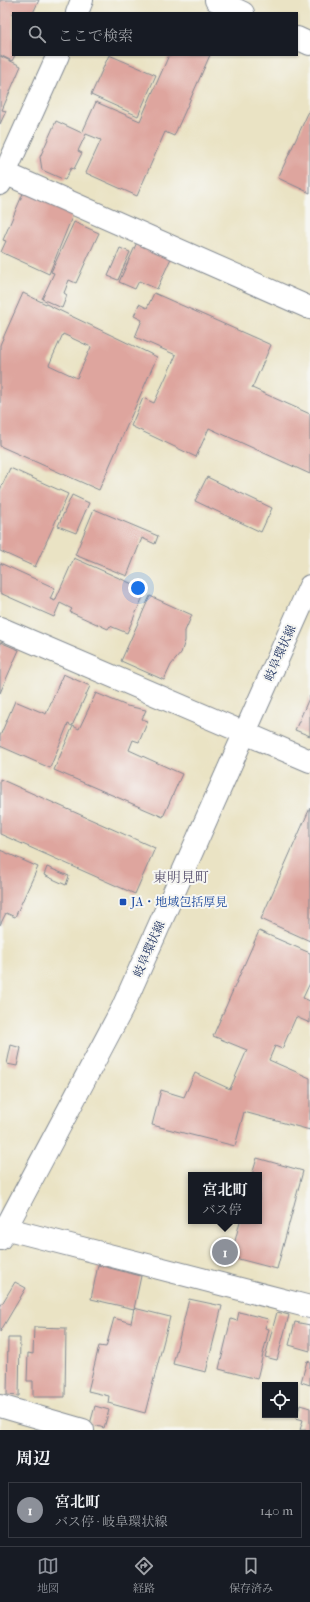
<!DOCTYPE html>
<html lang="ja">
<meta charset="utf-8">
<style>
:root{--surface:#171b24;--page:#20242c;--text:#f1f3f6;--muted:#9ea1a6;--line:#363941;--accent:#8c9099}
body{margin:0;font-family:"IM FELL French Canon","Noto Serif JP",serif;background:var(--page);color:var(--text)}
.controls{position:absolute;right:12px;bottom:12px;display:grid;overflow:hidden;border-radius:0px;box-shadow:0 1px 3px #0004}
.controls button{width:36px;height:36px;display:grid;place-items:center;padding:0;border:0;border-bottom:1px solid var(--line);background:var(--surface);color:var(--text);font:20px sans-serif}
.you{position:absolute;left:138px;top:588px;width:14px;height:14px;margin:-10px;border:3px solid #fff;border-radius:50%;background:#1a73e8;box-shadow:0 0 0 6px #1a73e833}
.badge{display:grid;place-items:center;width:26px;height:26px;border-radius:50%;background:var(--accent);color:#fff;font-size:13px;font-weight:700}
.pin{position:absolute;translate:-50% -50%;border:2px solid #fff;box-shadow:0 1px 4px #0006}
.popup{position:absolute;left:188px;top:1172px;width:74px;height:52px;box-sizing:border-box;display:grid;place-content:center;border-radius:0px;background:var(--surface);filter:drop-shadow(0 1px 3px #0005);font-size:13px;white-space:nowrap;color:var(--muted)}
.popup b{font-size:15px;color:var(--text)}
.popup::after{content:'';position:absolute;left:50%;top:100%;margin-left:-8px;border:8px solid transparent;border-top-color:var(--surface)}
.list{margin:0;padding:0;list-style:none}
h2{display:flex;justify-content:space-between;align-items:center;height:52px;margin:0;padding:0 16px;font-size:17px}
h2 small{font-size:13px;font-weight:400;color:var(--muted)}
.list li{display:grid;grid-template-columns:26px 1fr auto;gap:12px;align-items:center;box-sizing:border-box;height:56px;margin:0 8px 8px;padding:0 8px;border:1px solid var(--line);border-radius:0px}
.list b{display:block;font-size:15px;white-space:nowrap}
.list p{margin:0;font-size:13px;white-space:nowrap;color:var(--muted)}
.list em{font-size:13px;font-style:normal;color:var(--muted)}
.icon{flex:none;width:22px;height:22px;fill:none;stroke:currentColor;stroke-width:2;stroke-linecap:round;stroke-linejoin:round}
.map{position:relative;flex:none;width:310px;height:1430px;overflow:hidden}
.search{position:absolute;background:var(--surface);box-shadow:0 1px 3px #0004;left:12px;right:12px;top:12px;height:44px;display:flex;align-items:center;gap:10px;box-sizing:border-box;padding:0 14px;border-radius:0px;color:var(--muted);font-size:15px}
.sheet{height:116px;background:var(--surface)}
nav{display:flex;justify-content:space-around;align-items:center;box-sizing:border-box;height:56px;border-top:1px solid var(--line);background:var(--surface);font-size:11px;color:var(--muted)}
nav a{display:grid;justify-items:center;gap:2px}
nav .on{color:var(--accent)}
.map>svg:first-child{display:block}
.building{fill:#dea59e;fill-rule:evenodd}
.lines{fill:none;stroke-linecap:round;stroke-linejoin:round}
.minor-casing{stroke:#828991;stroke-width:24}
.primary-casing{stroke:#828991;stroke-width:24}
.minor{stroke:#fff;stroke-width:22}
.primary{stroke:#fff;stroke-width:22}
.transit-dot{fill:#1a4fb4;stroke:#f6f6f2;stroke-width:1.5}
.labels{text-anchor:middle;stroke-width:4;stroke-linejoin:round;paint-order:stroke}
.street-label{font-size:12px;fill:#1b2f5e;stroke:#f6f6f2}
.transit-label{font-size:12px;fill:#164399;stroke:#f6f6f2;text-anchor:start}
.quarter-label{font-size:14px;fill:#5f5874;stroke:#f6f6f2}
</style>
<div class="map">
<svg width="310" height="1430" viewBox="0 0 310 1430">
<rect width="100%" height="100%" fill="#f6f6f2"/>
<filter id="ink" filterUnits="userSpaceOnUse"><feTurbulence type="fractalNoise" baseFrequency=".025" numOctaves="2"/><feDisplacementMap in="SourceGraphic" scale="8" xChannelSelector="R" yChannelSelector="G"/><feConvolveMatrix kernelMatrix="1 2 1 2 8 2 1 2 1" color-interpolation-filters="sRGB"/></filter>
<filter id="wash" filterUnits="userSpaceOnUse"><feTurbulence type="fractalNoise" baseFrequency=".012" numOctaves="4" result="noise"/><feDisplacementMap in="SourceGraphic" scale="16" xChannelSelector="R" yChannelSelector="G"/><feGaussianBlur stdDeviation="0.9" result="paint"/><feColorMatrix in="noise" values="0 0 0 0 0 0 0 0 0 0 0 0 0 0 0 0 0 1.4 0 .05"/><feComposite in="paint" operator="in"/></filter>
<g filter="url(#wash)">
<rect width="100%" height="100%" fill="#eae3c4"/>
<g id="blocks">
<path class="building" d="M0 0H39L33 13H13V55H15L12 61 0 55Z
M109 55 156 75 138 116 91 95Z
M169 55H210L174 136 165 132 137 196 86 173 101 140 86 134 78 151 82 153 74 169 71 168 65 180 42 170 40 157 56 121 82 133 96 102 140 121Z
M0 56 21 66 2 110 6 111 0 124Z
M310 109V193L278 178Z
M24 191 74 212 49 274 1 252 6 241 3 240Z
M74 222 99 233 76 283 69 280 64 293 67 295 62 308 42 299 54 273 51 272Z
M138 240 172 256 157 289 139 281 135 289 119 282Z
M120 248 130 252 118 280 108 276Z
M23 293 157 357 99 490 0 446V345ZM63 334 91 347 77 378 49 365Z
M154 293 271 345 252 388 310 414V474L209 428 196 457 131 426 143 398 154 403 176 355 135 337 142 320 134 316 139 304 147 308Z
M10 468 68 494 35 567 0 551V490Z
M207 477 272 508 261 532 195 501Z
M72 495 89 503 76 533 58 526Z
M94 509 158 536 155 544 142 538 127 576 75 555Z
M74 558 146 590 127 633 110 626 108 629 70 612 72 609 60 603 54 617 0 593V563L55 588 50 599 55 601Z
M150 596 192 615 185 631V641L181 653 171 665 164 680 121 661Z
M0 642 19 650 0 693Z
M63 674 90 686 72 726 68 724 50 768 0 746V736L15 701 46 714Z
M96 693 127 706 146 710 142 719 148 721 139 742 133 740 129 750 182 774 163 817 54 770 73 726 79 729Z
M310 696V736L295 730Z
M0 779 155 848 135 894 0 834Z
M310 808V941L261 919Z
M0 850 38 867 15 917 6 913 0 925Z
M47 867 69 876 66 885 44 875Z
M259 931 310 953V983L303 998 310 1001V1023L296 1017 282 1049 275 1046 269 1060 310 1078V1130L244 1112 235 1146 152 1125 161 1090 184 1097 195 1073 230 1089 247 1050 213 1036Z
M11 1045 21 1048 17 1066 7 1064Z
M257 1158 303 1171 277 1269 231 1257 240 1221H259V1175H252Z
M98 1265 141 1276 134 1309 91 1299Z
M15 1282 26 1288 0 1332V1307Z
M189 1299 222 1306 206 1372 173 1364Z
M134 1308 170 1317 145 1413 108 1403 109 1396 88 1391 99 1346 106 1347 114 1318 131 1323Z
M239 1312 268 1319 265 1328 269 1329 257 1379 219 1369 231 1319 237 1321Z
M277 1312 289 1315 277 1360 265 1357Z
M295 1322 310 1325V1351L289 1345Z
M34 1327 66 1328 65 1397H33V1381H27L28 1353 33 1354Z
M8 1338H20L19 1396 7 1395Z
M307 1361 310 1362V1385L301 1382Z
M300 1405 310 1408V1430H300L303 1420 296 1418Z
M95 1406 109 1410 104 1428 90 1424Z"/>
</g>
</g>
<g filter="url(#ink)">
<use href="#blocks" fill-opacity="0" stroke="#828991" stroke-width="1"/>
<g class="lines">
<defs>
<path id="minor" d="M77 13 82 0
M0 171 310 308
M0 184 58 55
M0 628 310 761
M0 1227 310 1307
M0 1406 83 1430"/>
<path id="primary" d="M216 0 243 13
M297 38 310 44
M0 1239 122 1009 310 586"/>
</defs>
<use href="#minor" class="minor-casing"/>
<use href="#primary" class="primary-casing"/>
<use href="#minor" class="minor"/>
<use href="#primary" class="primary"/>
</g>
</g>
<rect class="transit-dot" x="119" y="898" width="8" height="8" rx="2"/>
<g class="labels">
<g class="street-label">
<text transform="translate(280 653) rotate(-66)" y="4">岐阜環状線</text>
<text transform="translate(149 949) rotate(-66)" y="4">岐阜環状線</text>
</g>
<g class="transit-label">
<text x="131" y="906">JA・地域包括厚見</text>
</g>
<g class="quarter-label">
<text x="181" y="882">東明見町</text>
</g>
</g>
</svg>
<div class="controls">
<button><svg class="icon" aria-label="locate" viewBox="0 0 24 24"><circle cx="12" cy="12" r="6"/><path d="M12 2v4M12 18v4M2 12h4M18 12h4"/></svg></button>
</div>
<div class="you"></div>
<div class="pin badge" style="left:225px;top:1252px">1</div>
<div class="popup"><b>宮北町</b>バス停</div>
<div class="search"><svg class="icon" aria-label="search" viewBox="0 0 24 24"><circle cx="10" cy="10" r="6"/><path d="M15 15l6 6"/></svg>ここで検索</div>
</div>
<section class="sheet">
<h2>周辺<small></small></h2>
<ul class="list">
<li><span class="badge">1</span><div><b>宮北町</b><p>バス停 · 岐阜環状線</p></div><em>140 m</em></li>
</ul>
</section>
<nav>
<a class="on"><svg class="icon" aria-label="map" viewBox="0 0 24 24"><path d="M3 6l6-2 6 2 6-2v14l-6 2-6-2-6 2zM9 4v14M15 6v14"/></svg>地図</a>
<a><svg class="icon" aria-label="directions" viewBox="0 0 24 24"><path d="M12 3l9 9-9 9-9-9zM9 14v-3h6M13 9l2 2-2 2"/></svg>経路</a>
<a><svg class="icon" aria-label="saved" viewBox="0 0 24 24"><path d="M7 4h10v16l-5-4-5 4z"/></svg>保存済み</a>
</nav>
